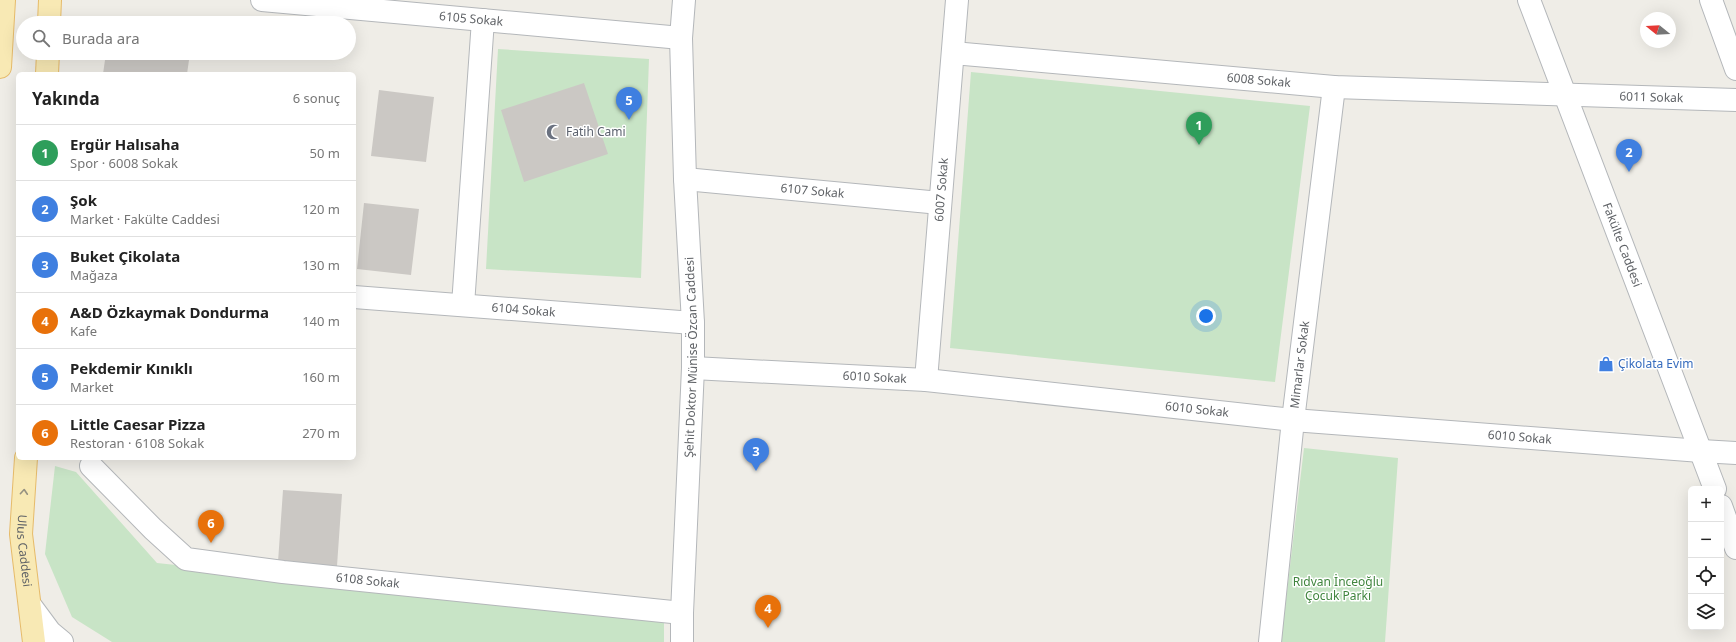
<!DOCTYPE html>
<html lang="tr">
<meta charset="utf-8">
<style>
:root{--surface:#fff;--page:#f2f2f2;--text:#222;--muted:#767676;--line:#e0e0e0;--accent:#db4442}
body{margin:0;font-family:"Noto Sans",sans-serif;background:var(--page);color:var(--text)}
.controls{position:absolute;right:12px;bottom:12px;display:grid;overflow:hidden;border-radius:6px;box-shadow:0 4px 16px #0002}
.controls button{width:36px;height:36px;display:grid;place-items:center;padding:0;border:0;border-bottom:1px solid var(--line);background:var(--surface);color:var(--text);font:20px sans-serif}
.compass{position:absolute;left:1640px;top:12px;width:36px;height:36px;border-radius:50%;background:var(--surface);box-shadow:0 4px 16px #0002;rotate:288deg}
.you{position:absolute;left:1206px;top:316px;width:14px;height:14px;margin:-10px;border:3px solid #fff;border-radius:50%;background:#1a73e8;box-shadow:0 0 0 6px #1a73e833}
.badge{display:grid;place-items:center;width:26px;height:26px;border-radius:50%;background:var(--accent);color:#fff;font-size:13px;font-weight:700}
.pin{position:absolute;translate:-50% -33px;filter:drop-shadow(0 1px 2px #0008)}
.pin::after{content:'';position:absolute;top:21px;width:14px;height:12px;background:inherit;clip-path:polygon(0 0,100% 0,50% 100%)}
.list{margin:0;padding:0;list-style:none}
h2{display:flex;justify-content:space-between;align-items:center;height:52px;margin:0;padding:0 16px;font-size:17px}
h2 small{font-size:13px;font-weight:400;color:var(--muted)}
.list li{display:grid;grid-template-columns:26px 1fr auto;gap:12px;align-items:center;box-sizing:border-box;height:56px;padding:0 16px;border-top:1px solid var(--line)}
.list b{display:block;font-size:15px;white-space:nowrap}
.list p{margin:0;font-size:13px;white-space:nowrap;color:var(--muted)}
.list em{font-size:13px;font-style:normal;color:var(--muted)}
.icon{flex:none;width:22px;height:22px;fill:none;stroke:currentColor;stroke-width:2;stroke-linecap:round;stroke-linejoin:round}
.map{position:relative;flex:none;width:1736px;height:642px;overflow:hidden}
.search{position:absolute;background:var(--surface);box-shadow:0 4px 16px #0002;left:16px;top:16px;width:340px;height:44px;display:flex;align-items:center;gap:10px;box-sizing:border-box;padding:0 14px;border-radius:22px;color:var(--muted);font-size:15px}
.panel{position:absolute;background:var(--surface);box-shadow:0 4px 16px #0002;left:16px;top:72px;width:340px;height:388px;border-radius:6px}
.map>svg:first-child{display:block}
.green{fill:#c8e4c6}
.building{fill:#cbc8c4}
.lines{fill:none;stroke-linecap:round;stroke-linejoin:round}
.minor-casing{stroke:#b4b7ba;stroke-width:24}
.tertiary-casing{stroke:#b4b7ba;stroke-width:24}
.primary-casing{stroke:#e6bb6a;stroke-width:24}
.minor{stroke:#fff;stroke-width:22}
.tertiary{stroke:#fff;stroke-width:22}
.primary{stroke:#f8e9b4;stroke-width:22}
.oneway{stroke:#959181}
.labels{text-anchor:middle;stroke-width:3;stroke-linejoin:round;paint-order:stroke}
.street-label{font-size:12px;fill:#5f6266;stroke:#fff}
.worship-label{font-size:12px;fill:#5b616d;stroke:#fff;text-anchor:start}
.shop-label{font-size:12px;fill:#366cbe;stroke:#fff;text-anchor:start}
.park-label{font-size:12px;fill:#40853e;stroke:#fff}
</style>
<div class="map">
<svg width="1736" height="642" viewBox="0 0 1736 642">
<rect width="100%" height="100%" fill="#efede7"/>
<path class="green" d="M498 49 649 59 641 278 486 269Z
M971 72 1310 106 1275 382 950 348Z
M1304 448 1398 458 1385 642H1281Z
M55 466 76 472 157 563 664 617V642H112L72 617 45 554Z"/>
<path class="building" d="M106 53H190L187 74H103Z
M584 83 608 154 524 182 501 110Z
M379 90 434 97 426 162 371 156Z
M364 203 419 209 411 275 357 269Z
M283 490 342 494 337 566 278 562Z"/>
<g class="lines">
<defs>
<g id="minor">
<path id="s1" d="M262 0 681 38"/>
<path d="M1711 0 1736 69"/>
<path id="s2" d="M953 53 1334 87 1736 100"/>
<path id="s3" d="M685 179 940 203"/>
<path id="s4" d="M354 297 693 323"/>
<path d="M463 305 483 20"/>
<path id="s5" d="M926 380 957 0"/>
<path d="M1701 451 1736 453"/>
<path id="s6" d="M91 466 153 529 186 559 283 572 682 613"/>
<path id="s7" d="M1270 642 1293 420 1334 87"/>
</g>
<g id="tertiary">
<path id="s8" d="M1529 0 1715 489"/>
<path id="s9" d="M693 368 926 380 1293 420 1701 451"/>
<path d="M1721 506 1736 548"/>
<path d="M30 605 50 632 62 642"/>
<path id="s10" d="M682 642V613L693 368V323L685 179 681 38 684 0"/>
</g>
<g id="primary">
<path d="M49 23 50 0"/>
<path d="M0 67 4 0"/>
<path d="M47 74 48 53"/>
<path id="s11" d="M26 458 21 534 34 642"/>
</g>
</defs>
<use href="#minor" class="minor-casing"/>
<use href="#tertiary" class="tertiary-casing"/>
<use href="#primary" class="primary-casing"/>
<use href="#minor" class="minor"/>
<use href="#tertiary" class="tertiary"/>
<use href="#primary" class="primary"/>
</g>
<defs><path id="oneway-chevron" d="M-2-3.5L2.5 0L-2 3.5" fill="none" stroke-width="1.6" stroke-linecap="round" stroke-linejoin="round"/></defs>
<use class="oneway" href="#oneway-chevron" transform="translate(24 492) rotate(-86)"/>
<defs>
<symbol id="mosque-bare" viewBox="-9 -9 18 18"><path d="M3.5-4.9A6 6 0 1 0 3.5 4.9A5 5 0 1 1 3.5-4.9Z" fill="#6b7280" stroke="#fff" stroke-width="2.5" paint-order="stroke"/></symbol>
<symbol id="shop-bare" viewBox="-9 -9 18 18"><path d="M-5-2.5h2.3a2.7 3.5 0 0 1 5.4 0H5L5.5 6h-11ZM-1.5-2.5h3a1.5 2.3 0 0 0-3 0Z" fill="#3f7fe0" stroke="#fff" stroke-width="2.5" paint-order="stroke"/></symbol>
</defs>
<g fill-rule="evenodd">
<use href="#mosque-bare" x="543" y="121" width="22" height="22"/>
<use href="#shop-bare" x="1595" y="353" width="22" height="22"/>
</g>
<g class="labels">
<g class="street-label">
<text dy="4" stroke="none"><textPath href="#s1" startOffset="210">6105 Sokak</textPath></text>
<text dy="4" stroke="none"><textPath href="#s2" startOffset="307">6008 Sokak</textPath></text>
<text dy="4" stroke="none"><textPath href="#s2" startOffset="700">6011 Sokak</textPath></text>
<text dy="4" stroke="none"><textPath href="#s5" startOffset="191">6007 Sokak</textPath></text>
<text dy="4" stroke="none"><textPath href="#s3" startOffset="128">6107 Sokak</textPath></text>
<text dy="4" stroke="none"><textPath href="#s8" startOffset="262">Fakülte Caddesi</textPath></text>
<text dy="4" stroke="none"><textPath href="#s4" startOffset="170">6104 Sokak</textPath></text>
<text dy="4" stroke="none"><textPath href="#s10" startOffset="285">Şehit Doktor Münise Özcan Caddesi</textPath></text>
<text dy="4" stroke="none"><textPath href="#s7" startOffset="279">Mimarlar Sokak</textPath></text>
<text dy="4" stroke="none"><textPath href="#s9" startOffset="182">6010 Sokak</textPath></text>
<text dy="4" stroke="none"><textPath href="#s9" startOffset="506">6010 Sokak</textPath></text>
<text dy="4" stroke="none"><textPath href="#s9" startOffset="830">6010 Sokak</textPath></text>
<text dy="4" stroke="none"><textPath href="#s11" startOffset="93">Ulus Caddesi</textPath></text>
<text dy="4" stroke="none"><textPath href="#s6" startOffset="316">6108 Sokak</textPath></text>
</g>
<g class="worship-label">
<text x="566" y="136">Fatih Cami</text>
</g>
<g class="shop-label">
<text x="1618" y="368">Çikolata Evim</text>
</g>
<g class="park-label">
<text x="1338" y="586">Rıdvan İnceoğlu<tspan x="1338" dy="14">Çocuk Parkı</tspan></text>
</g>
</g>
</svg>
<div class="controls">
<button>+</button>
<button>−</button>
<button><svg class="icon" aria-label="locate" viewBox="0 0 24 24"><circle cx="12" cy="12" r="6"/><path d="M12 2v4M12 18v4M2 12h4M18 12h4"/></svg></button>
<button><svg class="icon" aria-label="layers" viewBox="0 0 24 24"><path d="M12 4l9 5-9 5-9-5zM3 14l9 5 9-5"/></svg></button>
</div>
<svg class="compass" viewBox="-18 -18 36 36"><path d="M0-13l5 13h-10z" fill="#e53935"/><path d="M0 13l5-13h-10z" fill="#767676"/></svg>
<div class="you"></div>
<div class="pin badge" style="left:1199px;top:145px;background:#2e9e5b">1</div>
<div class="pin badge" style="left:1629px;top:172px;background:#3f7fe0">2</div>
<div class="pin badge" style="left:756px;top:471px;background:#3f7fe0">3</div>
<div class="pin badge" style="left:768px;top:628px;background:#e8710a">4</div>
<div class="pin badge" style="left:629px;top:120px;background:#3f7fe0">5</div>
<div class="pin badge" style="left:211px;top:543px;background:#e8710a">6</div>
<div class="search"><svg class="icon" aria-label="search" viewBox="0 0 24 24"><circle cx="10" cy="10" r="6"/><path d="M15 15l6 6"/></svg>Burada ara</div>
<section class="panel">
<h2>Yakında<small>6 sonuç</small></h2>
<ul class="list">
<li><span class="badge" style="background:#2e9e5b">1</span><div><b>Ergür Halısaha</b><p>Spor · 6008 Sokak</p></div><em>50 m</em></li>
<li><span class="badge" style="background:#3f7fe0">2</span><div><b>Şok</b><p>Market · Fakülte Caddesi</p></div><em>120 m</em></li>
<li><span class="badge" style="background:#3f7fe0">3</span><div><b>Buket Çikolata</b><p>Mağaza</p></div><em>130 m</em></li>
<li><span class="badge" style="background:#e8710a">4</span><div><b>A&amp;D Özkaymak Dondurma</b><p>Kafe</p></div><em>140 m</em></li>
<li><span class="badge" style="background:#3f7fe0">5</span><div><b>Pekdemir Kınıklı</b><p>Market</p></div><em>160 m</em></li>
<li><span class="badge" style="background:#e8710a">6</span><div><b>Little Caesar Pizza</b><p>Restoran · 6108 Sokak</p></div><em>270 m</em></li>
</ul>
</section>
</div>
